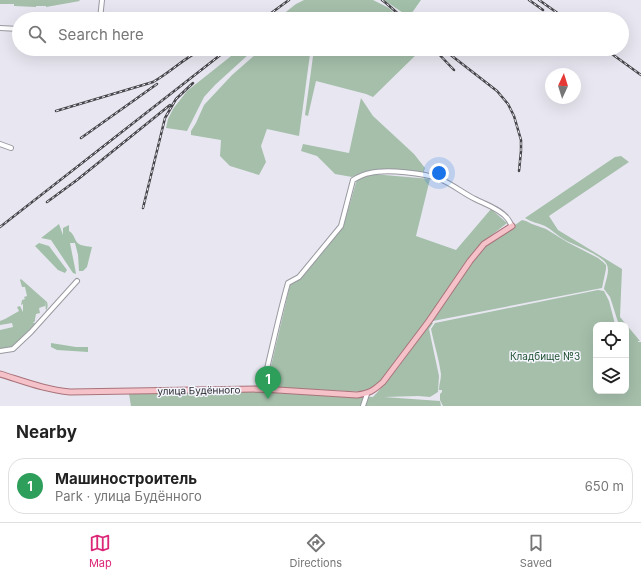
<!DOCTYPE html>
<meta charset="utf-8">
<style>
:root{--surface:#fff;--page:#f6f6f6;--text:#222;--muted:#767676;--line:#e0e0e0;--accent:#db2777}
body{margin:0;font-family:Inter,sans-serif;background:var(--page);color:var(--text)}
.controls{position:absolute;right:12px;bottom:12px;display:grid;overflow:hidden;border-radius:8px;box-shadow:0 4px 16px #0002}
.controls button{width:36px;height:36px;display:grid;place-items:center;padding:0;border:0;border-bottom:1px solid var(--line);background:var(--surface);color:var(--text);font:20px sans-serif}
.compass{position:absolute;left:545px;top:68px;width:36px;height:36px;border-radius:50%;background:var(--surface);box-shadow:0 4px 16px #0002;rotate:4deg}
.you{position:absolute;left:439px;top:173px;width:14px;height:14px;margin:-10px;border:3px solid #fff;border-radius:50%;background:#1a73e8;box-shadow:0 0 0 6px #1a73e833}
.badge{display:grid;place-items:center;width:26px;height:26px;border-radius:50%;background:var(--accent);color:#fff;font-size:13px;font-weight:700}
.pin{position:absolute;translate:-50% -33px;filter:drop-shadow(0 1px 2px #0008)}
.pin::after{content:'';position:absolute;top:21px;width:14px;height:12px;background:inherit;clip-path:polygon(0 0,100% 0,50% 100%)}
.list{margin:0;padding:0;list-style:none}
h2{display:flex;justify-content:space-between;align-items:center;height:52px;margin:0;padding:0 16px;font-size:17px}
h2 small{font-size:13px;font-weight:400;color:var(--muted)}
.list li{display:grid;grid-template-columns:26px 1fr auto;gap:12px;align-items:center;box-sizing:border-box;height:56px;margin:0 8px 8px;padding:0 8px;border:1px solid var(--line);border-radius:16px}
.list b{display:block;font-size:15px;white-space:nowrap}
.list p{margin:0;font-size:13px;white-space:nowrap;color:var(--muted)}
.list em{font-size:13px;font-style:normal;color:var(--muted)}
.icon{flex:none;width:22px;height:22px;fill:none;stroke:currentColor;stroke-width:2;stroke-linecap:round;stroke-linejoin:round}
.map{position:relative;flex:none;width:641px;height:406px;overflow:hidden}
.search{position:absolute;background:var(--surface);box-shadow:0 4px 16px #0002;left:12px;right:12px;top:12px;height:44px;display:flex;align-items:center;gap:10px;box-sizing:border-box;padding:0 14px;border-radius:22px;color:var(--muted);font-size:15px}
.sheet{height:116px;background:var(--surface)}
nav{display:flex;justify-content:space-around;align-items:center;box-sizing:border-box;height:56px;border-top:1px solid var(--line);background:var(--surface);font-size:11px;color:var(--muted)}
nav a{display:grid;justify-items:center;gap:2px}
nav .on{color:var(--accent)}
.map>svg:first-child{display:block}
.green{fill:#a5bfab}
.forest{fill:#a2c0a9}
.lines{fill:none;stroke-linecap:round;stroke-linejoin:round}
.minor-casing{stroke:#9999a1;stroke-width:6}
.major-casing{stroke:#a9737b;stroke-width:7}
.minor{stroke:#fff;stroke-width:4}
.major{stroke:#f4c2c8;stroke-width:5}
.rail-casing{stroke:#46454a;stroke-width:2.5}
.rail{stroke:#f5f5fe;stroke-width:1;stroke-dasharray:3;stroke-linecap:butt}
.labels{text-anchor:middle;stroke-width:3;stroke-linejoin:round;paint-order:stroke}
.park-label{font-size:10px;fill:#225333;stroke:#f5f5fe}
.street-label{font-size:10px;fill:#2d2d31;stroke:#f5f5fe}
</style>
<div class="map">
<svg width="641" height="406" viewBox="0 0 641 406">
<rect width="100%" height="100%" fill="#e8e7f1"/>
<path class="green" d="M0 0H79L80 1 46 7V6H36V7L14 6V4H0Z
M304 0H373L389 8 400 19H277L296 4Z
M240 49H257L249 54 215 85 204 97 187 131 166 128 168 119 173 109 187 91Z
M265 49H301L309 50 310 54 299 136 267 129 261 146 266 162 259 175 230 166 220 156 221 140 191 135V131L196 123 204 105 232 75 256 54Z
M314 49H422L373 97 366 94 316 81 308 116 305 115Z
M361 98 373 116 414 154 425 168 423 174 386 169 363 172 352 177 335 174 317 156 301 151 303 144 349 153Z
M621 156 629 162 549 216 558 230 622 269 620 317 640 341H638V342H641V406H443L440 400V394L442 392V390H439C439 384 441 380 441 374 439 359 434 344 431 329L435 323 598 290 604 291 609 301 615 324V325H596V391H626V325H620L618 322 610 297 604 289C605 282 610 272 607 265 604 256 574 245 565 240 558 236 552 230 545 226 538 223 531 222 525 218L615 157Z
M373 174 430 179 416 236 456 250 491 209 507 223 483 242 425 323 380 383 364 392 272 387 267 383 290 285 304 275 343 227 357 179Z
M522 220 526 221 532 224 546 229 567 242 598 258 603 262 606 265V269L602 288 433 321V318L478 255 486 246Z
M21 279 47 302C49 308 46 311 42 316L46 311 45 302V306L39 308 40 313 36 314 35 319V321L33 323H36L12 347 0 349V330L13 327 12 323 0 325V321L5 319 19 311 17 307 20 306 23 312V304L21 305 22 300 25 299 24 297 27 296 25 287H22L20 280Z
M430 322 433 323 429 329 439 376 438 392 430 397 418 396 384 397 440 401 441 406H131L129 394 261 389 373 397C395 374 412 348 430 322Z"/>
<path class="forest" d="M384 0H421L409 17Z
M59 224 63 235V228L69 225V231C75 234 74 241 79 244 82 246 88 246 92 247L87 267 83 271H79L78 255 75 243H70L75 268 76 274 73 273 51 240 41 238Z
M39 243 49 246 67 270 65 273 58 270 35 246Z
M51 343 76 347H88V352L57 350 51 347Z"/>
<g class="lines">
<defs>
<path id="minor" d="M100 19 102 0
M0 28 19 29
M0 144 11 148
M0 351 13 349 31 332 77 281
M262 389C271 354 278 318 288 283L299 277 341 226 353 180C358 177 364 174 370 173 387 169 424 173 440 179 452 184 463 193 475 199 485 204 500 209 507 218 509 220 510 223 512 226
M363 406 367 394"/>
<path id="major" d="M0 374C23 381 46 390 70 392L262 389 357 395C370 393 373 391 383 382L429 321 470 261 484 244 512 226"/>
</defs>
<use href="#minor" class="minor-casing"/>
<use href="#major" class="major-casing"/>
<use href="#minor" class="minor"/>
<use href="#major" class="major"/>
<defs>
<path id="rail" d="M382 0 386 3 404 19
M529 0 543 10
M539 0 566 19
M263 19 289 0
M434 49 454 70
M443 49 497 91 508 104 514 116 521 140V151L519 171
M605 49 641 75
M56 111 153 82C171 72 185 57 203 49
M81 138 157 84
M47 202 77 180 170 105
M143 208 165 118 176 99 193 83
M0 227 228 49"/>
</defs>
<use href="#rail" class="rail-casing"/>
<use href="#rail" class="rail"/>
</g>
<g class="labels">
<g class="park-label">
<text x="545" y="360">Кладбище №3</text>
</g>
<g class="street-label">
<text transform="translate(199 390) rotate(-1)" y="4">улица Будённого</text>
</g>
</g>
</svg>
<div class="controls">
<button><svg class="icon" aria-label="locate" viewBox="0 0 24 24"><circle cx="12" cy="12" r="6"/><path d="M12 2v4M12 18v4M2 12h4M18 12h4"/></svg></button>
<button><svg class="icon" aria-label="layers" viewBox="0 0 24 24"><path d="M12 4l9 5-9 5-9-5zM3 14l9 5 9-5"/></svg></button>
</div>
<svg class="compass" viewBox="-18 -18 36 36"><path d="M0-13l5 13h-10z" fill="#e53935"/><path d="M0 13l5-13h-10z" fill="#767676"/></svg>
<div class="you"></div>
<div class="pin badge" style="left:268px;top:399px;background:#2e9e5b">1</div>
<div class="search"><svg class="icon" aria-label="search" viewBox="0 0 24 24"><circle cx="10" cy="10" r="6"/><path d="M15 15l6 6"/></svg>Search here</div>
</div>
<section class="sheet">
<h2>Nearby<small></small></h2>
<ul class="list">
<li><span class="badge" style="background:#2e9e5b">1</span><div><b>Машиностроитель</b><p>Park · улица Будённого</p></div><em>650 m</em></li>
</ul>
</section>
<nav>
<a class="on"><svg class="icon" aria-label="map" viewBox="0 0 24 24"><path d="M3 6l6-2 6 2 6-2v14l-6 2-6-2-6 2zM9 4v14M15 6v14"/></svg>Map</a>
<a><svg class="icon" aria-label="directions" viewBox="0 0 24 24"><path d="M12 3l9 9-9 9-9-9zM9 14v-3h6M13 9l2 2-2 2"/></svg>Directions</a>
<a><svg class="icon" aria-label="saved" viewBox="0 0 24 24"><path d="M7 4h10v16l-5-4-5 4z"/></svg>Saved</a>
</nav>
